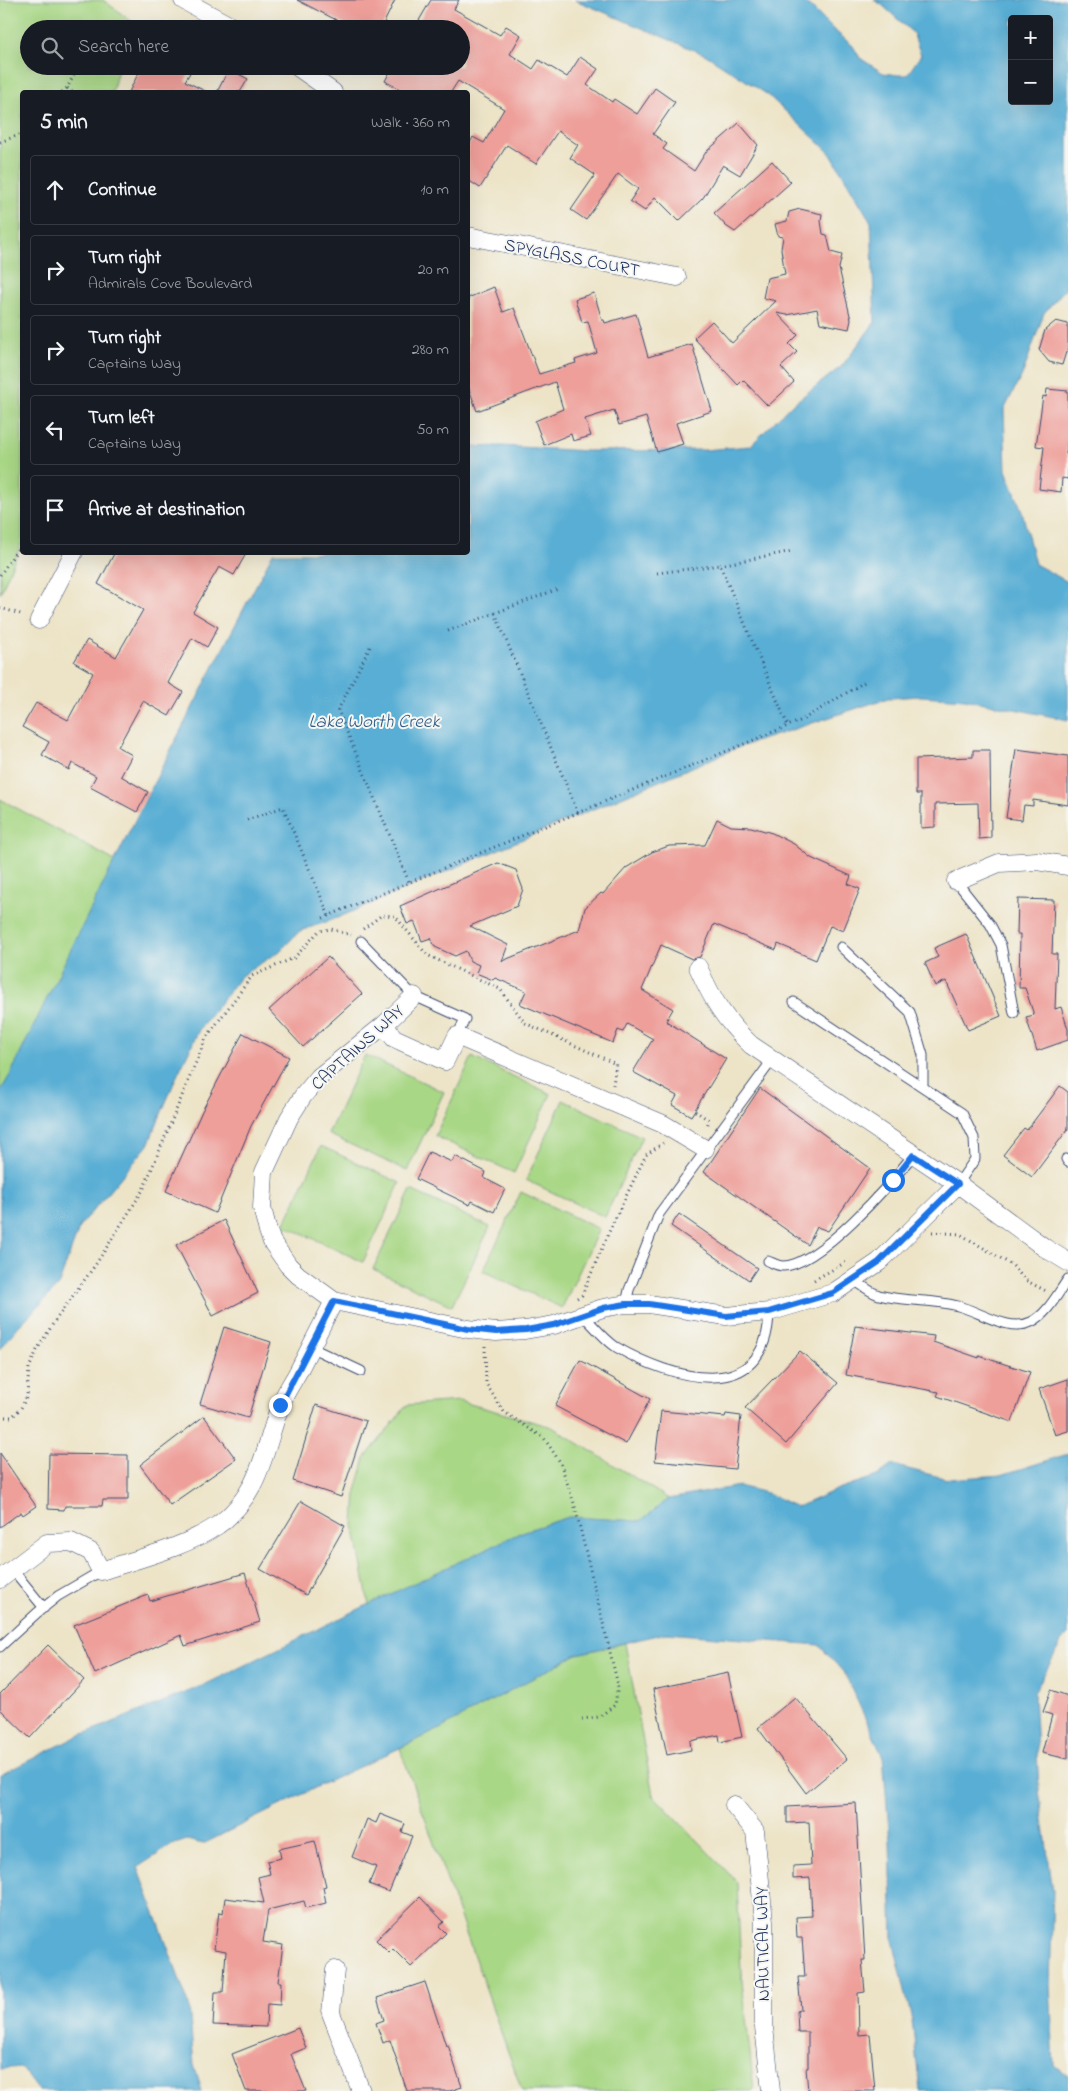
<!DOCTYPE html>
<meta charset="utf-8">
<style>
:root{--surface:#171b24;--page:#242831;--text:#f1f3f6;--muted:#9ea1a6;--line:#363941}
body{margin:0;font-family:"Indie Flower",sans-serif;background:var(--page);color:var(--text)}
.controls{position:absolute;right:15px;top:15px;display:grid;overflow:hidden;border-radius:5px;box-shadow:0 5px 20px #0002}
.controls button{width:45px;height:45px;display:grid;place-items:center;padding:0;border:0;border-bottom:1px solid var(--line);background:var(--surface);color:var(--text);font:25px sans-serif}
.stop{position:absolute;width:15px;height:15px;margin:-11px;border:4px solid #1a73e8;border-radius:50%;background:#fff}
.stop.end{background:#1a73e8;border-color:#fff;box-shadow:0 1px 5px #0008}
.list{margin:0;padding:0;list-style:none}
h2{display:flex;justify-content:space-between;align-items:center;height:65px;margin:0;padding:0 20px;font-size:21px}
h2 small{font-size:16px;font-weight:400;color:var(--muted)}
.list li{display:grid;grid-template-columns:32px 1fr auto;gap:15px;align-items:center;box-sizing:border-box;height:70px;margin:0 10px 10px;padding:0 10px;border:1px solid var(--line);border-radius:5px}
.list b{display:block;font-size:19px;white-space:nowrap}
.list p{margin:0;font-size:16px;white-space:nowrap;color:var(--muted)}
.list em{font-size:16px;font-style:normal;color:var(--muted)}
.icon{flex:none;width:28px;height:28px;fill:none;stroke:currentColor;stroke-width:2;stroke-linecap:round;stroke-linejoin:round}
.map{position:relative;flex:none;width:1068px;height:2091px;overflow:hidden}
.search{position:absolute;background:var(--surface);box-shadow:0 5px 20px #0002;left:20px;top:20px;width:450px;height:55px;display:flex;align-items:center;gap:12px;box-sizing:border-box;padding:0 18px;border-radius:28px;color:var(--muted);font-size:19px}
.panel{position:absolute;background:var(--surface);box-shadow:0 5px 20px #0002;left:20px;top:90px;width:450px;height:465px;border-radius:5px}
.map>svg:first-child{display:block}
.green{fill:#a8d785;stroke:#628372}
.water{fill:#58aed4;stroke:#3a6e99;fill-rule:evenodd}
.building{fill:#ee9f9a}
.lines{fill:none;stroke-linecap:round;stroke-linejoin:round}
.lane-casing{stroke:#3a4a6e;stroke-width:11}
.street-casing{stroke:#3a4a6e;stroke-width:19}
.path{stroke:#3a4a6e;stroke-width:3;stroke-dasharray:1 4;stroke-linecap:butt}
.lane{stroke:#fff;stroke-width:9}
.street{stroke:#fff;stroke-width:18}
.route{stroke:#1a73e8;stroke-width:6}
.labels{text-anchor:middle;stroke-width:4;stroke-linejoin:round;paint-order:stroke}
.street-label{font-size:18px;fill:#1b2f5e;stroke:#f6f6f2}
.water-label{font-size:19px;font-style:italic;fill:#305b87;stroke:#f6f6f2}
</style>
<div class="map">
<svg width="1068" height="2091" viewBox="0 0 1068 2091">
<rect width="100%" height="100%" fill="#f6f6f2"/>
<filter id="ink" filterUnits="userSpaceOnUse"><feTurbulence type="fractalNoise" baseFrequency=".02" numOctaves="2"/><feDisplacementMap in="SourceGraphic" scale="10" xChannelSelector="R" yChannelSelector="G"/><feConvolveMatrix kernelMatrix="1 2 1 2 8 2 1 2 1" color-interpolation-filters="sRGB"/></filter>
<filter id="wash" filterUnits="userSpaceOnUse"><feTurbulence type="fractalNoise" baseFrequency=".0096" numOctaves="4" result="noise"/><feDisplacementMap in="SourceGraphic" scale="20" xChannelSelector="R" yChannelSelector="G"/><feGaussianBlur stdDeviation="1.12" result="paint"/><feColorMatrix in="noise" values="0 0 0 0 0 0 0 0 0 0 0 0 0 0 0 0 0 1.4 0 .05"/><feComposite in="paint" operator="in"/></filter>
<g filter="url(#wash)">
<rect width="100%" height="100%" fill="#ede4c7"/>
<path class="green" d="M0 0H103L131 21 129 29H29V66H119L112 92H22V542L0 594Z
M0 799 115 861 10 1076 0 1092Z
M365 1055 444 1092 407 1171 328 1134Z
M472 1057 551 1094 514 1173 435 1136Z
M563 1100 642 1137 605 1217 526 1180Z
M321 1146 400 1183 363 1262 284 1225Z
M411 1190 490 1227 452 1306 373 1269Z
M521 1192 599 1229 562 1308 483 1271Z
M459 1401 552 1427 669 1499 640 1521 569 1517 522 1532 369 1605 354 1525 356 1491 365 1458 407 1405Z
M625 1643 653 1795 737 1882 741 1971 754 2091H522L400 1748 436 1731 577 1654Z"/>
<path class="water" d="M575 0H799L810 6 834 30 853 46 860 58 883 73 898 75H907L921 55 913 33 882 5 874 0H1068V286L1044 313 1023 373 1004 410 1006 470 1022 511 1035 564 1068 582V720L965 699 921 696 888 698 737 748 337 918 300 931 280 951 241 976 199 1030 176 1078 148 1145 80 1226 58 1286 15 1330 0 1350V1092L10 1075C94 899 182 725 273 553L468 552V447L502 446 587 451 704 450 750 446 789 407 842 366 875 322 871 222 830 153 768 95 706 55ZM1012 19H1049V101H1012Z
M1068 1454V1635L1062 1641 1034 1693 1039 1790 1053 1891 1050 1984 1054 2065 1068 2076V2091H920L912 2020 893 1940 890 1843 883 1757 845 1674 819 1645 666 1633 577 1654 436 1731 327 1782 203 1844 187 1840 172 1845 138 1867 189 2005 194 2065 202 2091H39L21 2067 0 2069V1775L76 1737 202 1686 359 1609 522 1532 569 1517 640 1521 669 1499 739 1486 767 1493 797 1507 838 1489 877 1476 892 1465 948 1479 1001 1475Z"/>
<g id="blocks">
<path class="building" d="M297 0H395L381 29H354Z
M431 0H459L454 9 500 35 506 26 521 35 510 54 533 69 539 60 567 77 580 57 598 69 587 85 612 102 614 99 637 114 655 88 675 102 653 134 667 144 663 149 694 171 706 152 739 123 758 145 740 175 723 165 703 198 679 221 655 197 645 211 630 201 638 189 618 174 586 220 571 210 595 175 570 158 578 145 558 131 536 164 507 145 480 188 468 180V147L473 137 484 143 504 109 458 81 451 92H405L385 81 393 66H461V29H414Z
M142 66H181L191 71 185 81 207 92H129Z
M229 69 248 79 240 92H217Z
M772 161 791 182 735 232 726 226 714 213Z
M800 209 822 214 821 221 823 234 827 235 831 252 842 255 839 268 851 320 849 329 820 323 817 309 787 315 777 313 798 335 789 344 797 352 781 367 794 382 768 406 743 380 738 385 694 338 712 321 732 343 776 301 763 298 767 278 785 274 781 249 783 237 778 236 775 224 787 221 789 212Z
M494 287 503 312 514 308 539 374 576 363 575 360 597 353 588 321 582 322 575 299 594 293 602 320H604L605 323 636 314 648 357 692 344 712 411 676 423 683 444 657 452 646 417 619 425 614 410 585 419 591 436 573 441 571 434 544 445 535 421 563 409 555 382 477 411 468 386V298Z
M1056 321 1068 324V353L1066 352 1062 365 1049 362 1039 350 1045 330Z
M1047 389 1068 391V436L1066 454 1068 455V479L1062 478 1061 492 1039 489 1044 447 1036 446 1043 396 1046 397Z
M115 552H247L234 575 219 567 193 612 218 627 207 647 192 638 168 683 183 692 169 716 143 701 118 747 132 755 121 776 148 792 137 812 90 787 96 776 72 763 69 770 42 755 49 742 22 727 36 703 68 720 93 673 74 662 87 640 116 657 143 610 98 584Z
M1016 749 1068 756V805L1033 800V806L1024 805 1022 820 1006 818Z
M973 750H990L991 838 979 839 978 803 935 804V827L921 828V794H916V759L973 757Z
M717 819 731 826 751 827 772 833 794 844 811 858 851 876 848 884 860 889 843 931 830 926 816 960 778 944 776 950 714 924 700 957 692 959 661 945 642 990 673 1009 666 1021 726 1059 691 1116 672 1105 677 1096 633 1072 653 1039 627 1024 623 1032 618 1030 613 1043 520 1004 526 991 495 978 493 980 476 973 479 965 470 961 466 951 455 956 435 947 431 938 422 941 414 921 407 924 400 906 498 863 516 870 523 889 517 906 470 926 508 945 502 961 579 930 585 908 601 893 603 894 626 868 652 852 669 846 705 845Z
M1018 899 1054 900 1052 954H1057L1055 1009 1061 1007 1068 1029V1040L1037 1051 1026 1017 1034 1015 1025 988H1019L1020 934H1017Z
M966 934 1001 1016 968 1030 946 981 935 986 925 963 938 957 934 948Z
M328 957 362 994 303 1047 269 1010Z
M243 1033 289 1057 251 1126 215 1213 166 1191 202 1111Z
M1060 1086 1068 1092V1129L1032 1177 1003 1155 1024 1128 1027 1130Z
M760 1088 870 1168 828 1231 817 1227 808 1245 704 1172Z
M429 1152 452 1162 455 1156 486 1172 484 1178 505 1189 494 1212 472 1201 470 1205 416 1179Z
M679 1214 757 1268 749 1280 671 1226Z
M224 1220 258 1293 213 1316 176 1245Z
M855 1326 934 1336 933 1342 979 1358V1356L1030 1372 1012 1422 937 1396 939 1392 846 1375Z
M224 1327 271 1342 248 1418 200 1404Z
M800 1351 838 1383 786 1444 745 1408Z
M580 1360 650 1399 626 1444 555 1406Z
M1068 1379V1431L1055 1435 1039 1389Z
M316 1405 366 1421 341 1497 293 1481Z
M661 1411 725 1417 726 1414 741 1416 735 1469 655 1461Z
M204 1416 236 1459 170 1505 140 1465Z
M0 1453 36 1506 23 1515 21 1512 0 1527Z
M49 1454 128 1455V1500H103L102 1506H65L64 1510 48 1509Z
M301 1501 345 1526 306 1595 260 1569Z
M245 1573 260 1622 185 1646 181 1635 95 1674 74 1625 148 1595 150 1601Z
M48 1645 84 1680 30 1738 0 1709V1694Z
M728 1673 742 1737 720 1742 719 1735 690 1741 691 1750 667 1755 653 1689Z
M1051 1690 1068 1696V1759L1042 1753 1052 1715 1043 1712Z
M795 1697 847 1759 806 1793 758 1728Z
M856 1803 865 1960H862L865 1992 858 1993 859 2035 870 2034 875 2091H808L806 2068H808V2032H798L797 2011 801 2010 798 1977H805L802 1938H797L796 1917 812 1916 810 1878 793 1879V1866L811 1865 809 1822 787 1823V1807Z
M380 1814 405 1824 402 1832 412 1836 389 1892 369 1884 376 1867 352 1857 367 1819 376 1823Z
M315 1841 326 1886 323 1887 326 1903 306 1908 304 1901 268 1910 263 1942 283 1945 278 1982H281L280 2005 267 2004 266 2027 213 2025 215 1992H223L226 1951 214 1949 219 1912 223 1913 225 1898 264 1903 258 1877 270 1874 267 1861 281 1858 279 1849Z
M420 1897 444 1922 439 1926 446 1933 411 1967 393 1949 389 1953 376 1940Z
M425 1982 446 2046 448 2045 462 2087 450 2091H407L390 2040 383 2043 376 2023 384 2020 377 1998Z
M298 2028 306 2048 291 2054 306 2091H246L232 2054Z"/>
</g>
</g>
<g filter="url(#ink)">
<use href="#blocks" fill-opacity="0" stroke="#3a4a6e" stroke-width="1"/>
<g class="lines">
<defs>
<path id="lane" d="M956 881 990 924 1001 945 1014 1013
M361 941 414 996 465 1019 457 1036
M841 947 910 1012 923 1055V1087
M794 1002 962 1113 974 1138 975 1159 958 1184
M1066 1159 1068 1162
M768 1261C773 1263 778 1266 783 1266 819 1266 891 1183 913 1155
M853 1279C861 1285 870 1292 879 1295 905 1302 932 1299 958 1306 979 1311 1009 1333 1031 1322 1047 1315 1058 1293 1068 1279
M626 1304 629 1290 659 1214 773 1059
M583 1315C593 1325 604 1339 616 1347 671 1379 767 1407 769 1312
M310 1347 361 1371
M13 1570 44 1608
M0 1647 37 1613 58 1596 101 1571"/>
<path id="street" d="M183 0 236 29
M296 66 333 92
M468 236 677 277
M39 620 74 552
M956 881 999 863 1037 861 1068 866
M698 967C713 1001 724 1019 751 1045L958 1184 1045 1248 1068 1262
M414 996 384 1025 319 1077 303 1096 289 1118 264 1172 262 1208 268 1231 272 1242 288 1265 298 1275 334 1301 468 1329 496 1332 525 1330 554 1325 603 1308 626 1304H649L726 1316 769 1312 833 1293 879 1262 958 1184
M384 1025 394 1038 445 1061 457 1036 663 1124 705 1149
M0 1579 47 1543 71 1542 91 1552 101 1571C140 1558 184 1548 218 1525 260 1495 264 1450 280 1406 284 1394 292 1383 298 1372 310 1348 322 1325 334 1301
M734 1805 755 1831 764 1921V2027L771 2091
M335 1970 331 2013 361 2091"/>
</defs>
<use href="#lane" class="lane-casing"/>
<use href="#street" class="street-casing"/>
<path class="path" d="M62 92 67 88
M72 92 67 88 79 66
M0 142 22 134
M720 565 793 551
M657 573 720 565 788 726
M0 575 22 543
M0 608 24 615
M495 613 578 813
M448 631 558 589
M370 647 338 710 409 882
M247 820 283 807 329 916
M323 918 802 720 866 681
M363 929 382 915 395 916 427 955 500 989 525 1023 616 1064 613 1085
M695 1111 709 1120 707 1127
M932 1232 960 1234 1012 1265 1025 1280 1048 1292
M814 1280 848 1261
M577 1298 582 1295 612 1225 646 1155 663 1143
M485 1346 486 1384 504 1412 544 1438 560 1462 574 1503 618 1685 615 1705 599 1717 582 1719
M0 1417H12L21 1408 27 1396 29 1368 37 1350 54 1322 96 1264 143 1190 206 1038 252 976 294 958 319 931 331 929 351 935"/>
<use href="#lane" class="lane"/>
<use href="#street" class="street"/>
</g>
</g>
<g class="lines" filter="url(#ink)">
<path class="route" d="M280 1405 334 1301 468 1329 496 1332 526 1330 554 1325 603 1308 626 1304H649L726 1316 769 1312 833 1293 879 1262 958 1184 913 1155 893 1180"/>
</g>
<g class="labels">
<g class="street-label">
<text transform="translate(572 257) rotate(11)" y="6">SPYGLASS COURT</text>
<text transform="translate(357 1047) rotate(-42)" y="6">CAPTAINS WAY</text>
<text transform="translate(762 1944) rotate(-91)" y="6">NAUTICAL WAY</text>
</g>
<g class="water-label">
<text x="374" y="727">Lake Worth Creek</text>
</g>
</g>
</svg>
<div class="controls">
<button>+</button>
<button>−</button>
</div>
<div class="stop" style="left:893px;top:1180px"></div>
<div class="stop end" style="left:280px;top:1405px"></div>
<div class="search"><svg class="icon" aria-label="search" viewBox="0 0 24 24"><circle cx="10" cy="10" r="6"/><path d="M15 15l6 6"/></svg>Search here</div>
<section class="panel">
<h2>5 min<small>Walk · 360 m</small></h2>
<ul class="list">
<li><svg class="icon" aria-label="ahead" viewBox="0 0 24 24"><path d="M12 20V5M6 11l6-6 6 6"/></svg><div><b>Continue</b></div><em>10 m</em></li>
<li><svg class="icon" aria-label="right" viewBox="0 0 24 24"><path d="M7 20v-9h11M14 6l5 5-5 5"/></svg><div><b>Turn right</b><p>Admirals Cove Boulevard</p></div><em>20 m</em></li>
<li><svg class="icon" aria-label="right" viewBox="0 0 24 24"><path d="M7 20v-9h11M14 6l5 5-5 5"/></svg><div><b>Turn right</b><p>Captains Way</p></div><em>280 m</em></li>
<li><svg class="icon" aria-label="left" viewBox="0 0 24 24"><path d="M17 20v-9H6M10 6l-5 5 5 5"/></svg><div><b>Turn left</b><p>Captains Way</p></div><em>50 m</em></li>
<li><svg class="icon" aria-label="arrive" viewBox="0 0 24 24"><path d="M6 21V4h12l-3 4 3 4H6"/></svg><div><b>Arrive at destination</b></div></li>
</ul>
</section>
</div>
